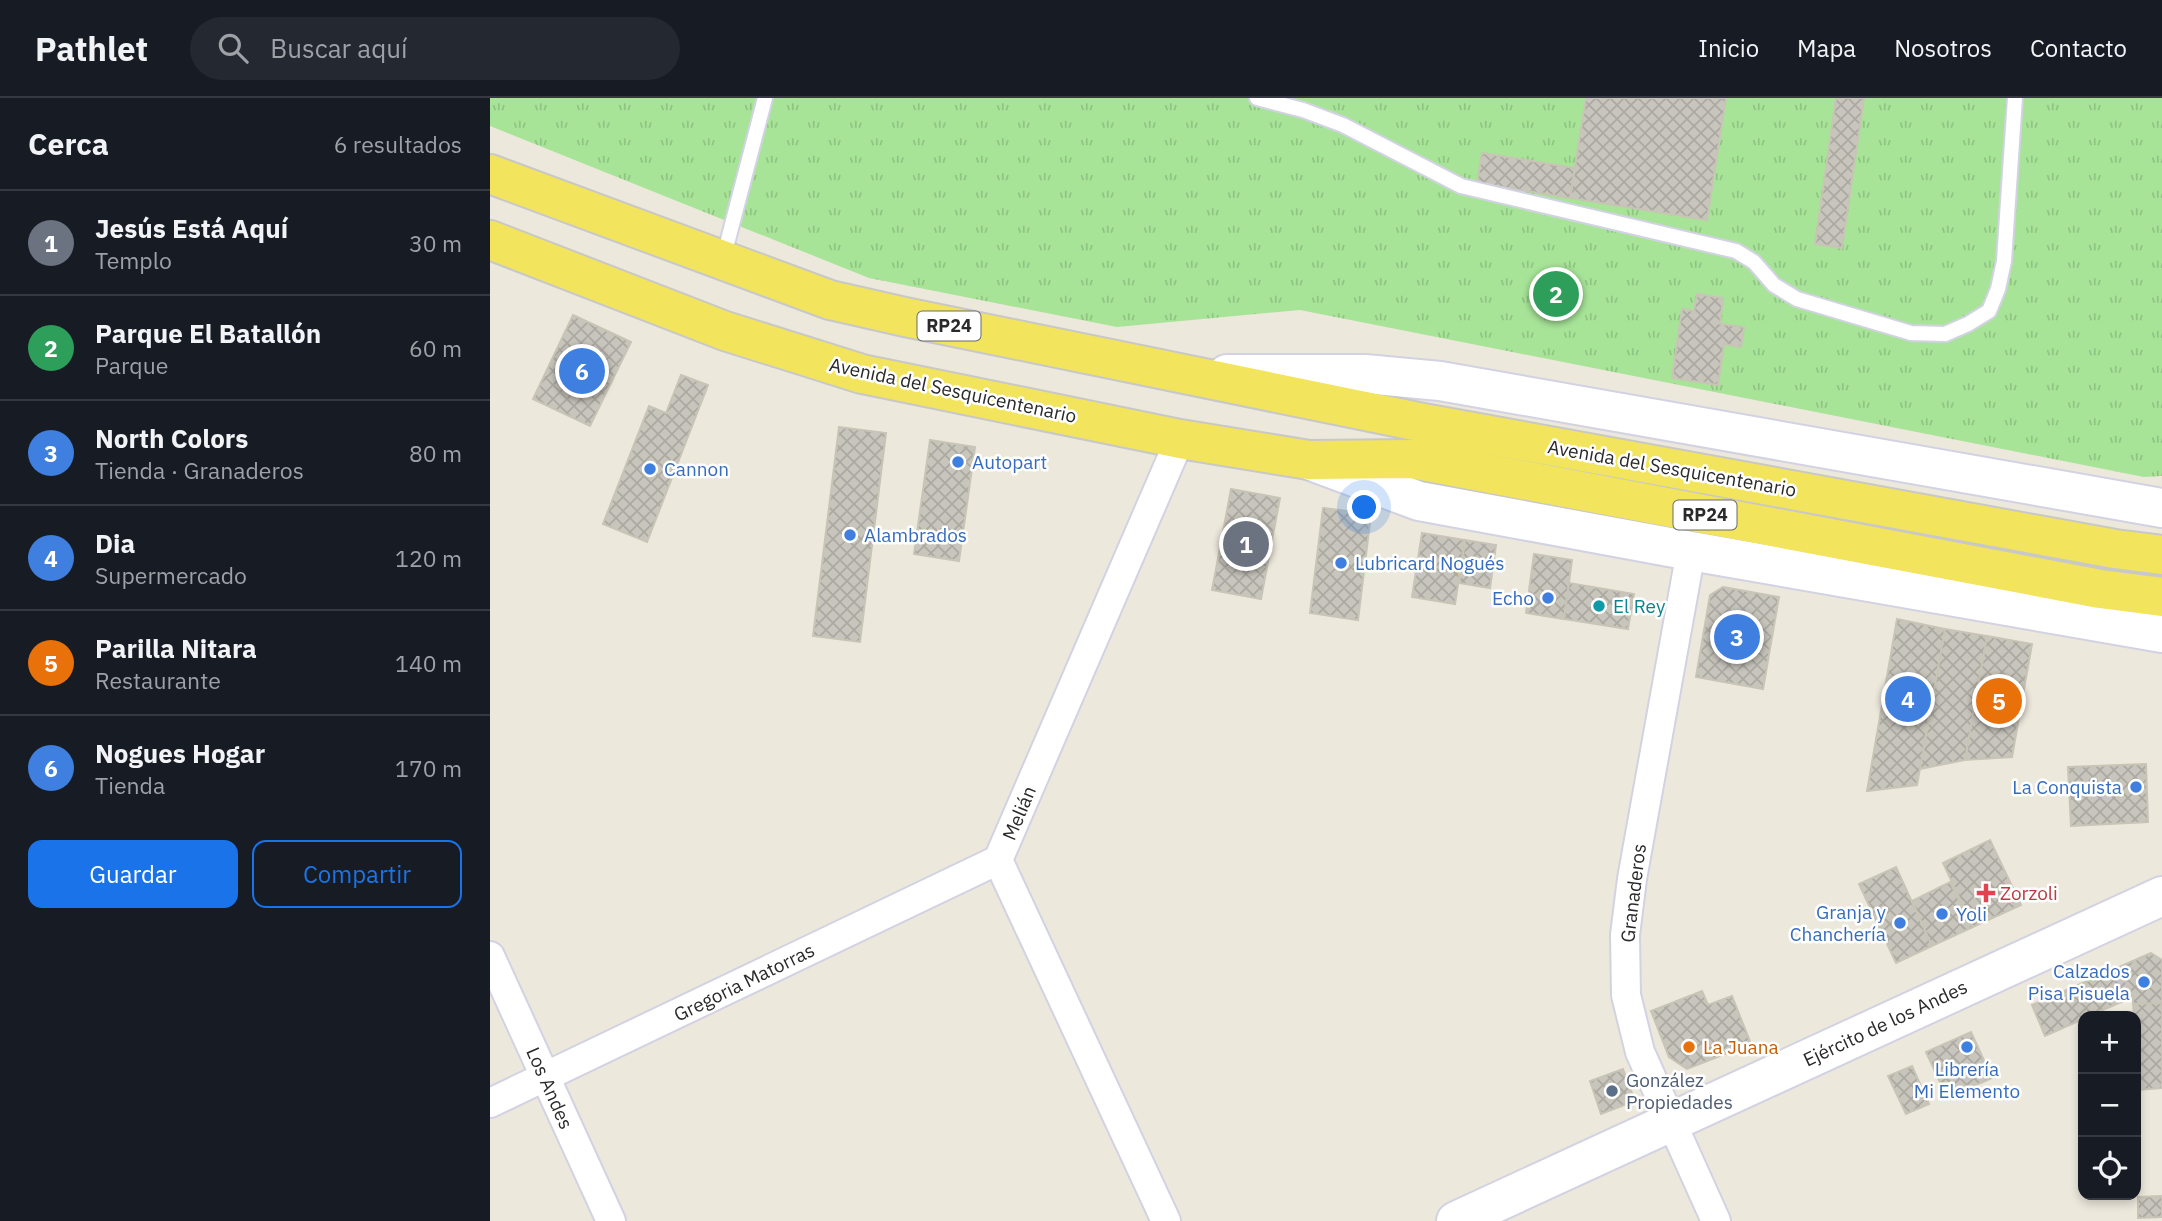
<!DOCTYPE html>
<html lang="es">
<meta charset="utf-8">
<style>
:root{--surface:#171b24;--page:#242831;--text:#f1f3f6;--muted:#9ea1a6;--line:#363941;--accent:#1a73e8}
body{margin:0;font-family:"IBM Plex Sans",sans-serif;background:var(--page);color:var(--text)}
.controls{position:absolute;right:21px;bottom:21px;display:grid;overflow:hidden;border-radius:14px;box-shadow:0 4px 10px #0003}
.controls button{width:63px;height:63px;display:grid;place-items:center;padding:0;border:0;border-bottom:2px solid var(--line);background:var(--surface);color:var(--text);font:35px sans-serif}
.you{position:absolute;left:875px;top:410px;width:24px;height:24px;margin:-18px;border:5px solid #fff;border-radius:50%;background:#1a73e8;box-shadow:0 0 0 10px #1a73e833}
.badge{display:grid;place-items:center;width:46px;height:46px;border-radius:50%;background:var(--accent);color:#fff;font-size:23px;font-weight:700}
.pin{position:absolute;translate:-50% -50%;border:4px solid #fff;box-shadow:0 2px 7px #0006}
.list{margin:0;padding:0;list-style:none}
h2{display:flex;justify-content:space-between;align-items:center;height:91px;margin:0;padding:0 28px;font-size:30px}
h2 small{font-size:23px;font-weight:400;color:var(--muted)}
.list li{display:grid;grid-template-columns:46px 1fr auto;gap:21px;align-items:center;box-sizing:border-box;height:105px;padding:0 28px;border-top:2px solid var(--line)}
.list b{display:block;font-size:26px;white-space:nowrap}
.list p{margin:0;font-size:23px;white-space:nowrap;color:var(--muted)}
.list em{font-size:23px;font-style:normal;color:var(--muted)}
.actions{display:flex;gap:14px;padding:21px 28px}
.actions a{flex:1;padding:16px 0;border:2px solid var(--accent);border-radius:14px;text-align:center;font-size:24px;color:var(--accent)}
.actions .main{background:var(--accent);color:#fff}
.icon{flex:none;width:38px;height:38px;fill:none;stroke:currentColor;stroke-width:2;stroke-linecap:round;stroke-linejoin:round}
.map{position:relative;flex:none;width:1672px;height:1123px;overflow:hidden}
header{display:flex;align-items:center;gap:42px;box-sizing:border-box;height:98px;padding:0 35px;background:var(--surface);border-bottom:2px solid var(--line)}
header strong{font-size:33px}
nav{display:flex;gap:38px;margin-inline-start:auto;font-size:24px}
.search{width:490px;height:63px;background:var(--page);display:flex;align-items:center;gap:18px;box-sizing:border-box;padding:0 24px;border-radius:38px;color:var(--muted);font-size:26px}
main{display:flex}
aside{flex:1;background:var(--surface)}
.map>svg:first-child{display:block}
.grass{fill:url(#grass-tufts)}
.building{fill:url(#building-cross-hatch);stroke:#c8c4b6;stroke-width:2}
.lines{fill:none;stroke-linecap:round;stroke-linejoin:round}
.lane-casing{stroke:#d2d2e3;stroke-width:18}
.street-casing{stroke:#d2d2e3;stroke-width:32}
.secondary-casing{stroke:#d2d2e3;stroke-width:42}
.primary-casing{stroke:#c8c8c8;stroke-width:42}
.lane{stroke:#fff;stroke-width:14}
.street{stroke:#fff;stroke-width:28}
.secondary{stroke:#fff;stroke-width:38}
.primary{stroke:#f2e45c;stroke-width:38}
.shop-dot{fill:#3f7fe0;stroke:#fff;stroke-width:2.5}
.culture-dot{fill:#0f9aa8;stroke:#fff;stroke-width:2.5}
.health-dot{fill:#e0444e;stroke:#fff;stroke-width:2.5}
.food-dot{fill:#e8710a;stroke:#fff;stroke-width:2.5}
.service-dot{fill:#5c6f8a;stroke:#fff;stroke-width:2.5}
.labels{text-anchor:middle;stroke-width:5;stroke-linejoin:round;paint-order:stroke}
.shield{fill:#fff;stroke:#6a6a6a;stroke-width:2}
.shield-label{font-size:18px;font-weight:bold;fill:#2a2a2a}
.street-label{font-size:19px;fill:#2a2a2a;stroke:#fff}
.shop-label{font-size:19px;fill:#366cbe;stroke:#fff;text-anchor:start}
.culture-label{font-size:19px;fill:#0d838f;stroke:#fff;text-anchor:start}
.health-label{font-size:19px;fill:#be3a42;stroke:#fff;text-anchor:start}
.food-label{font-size:19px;fill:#c56008;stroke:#fff;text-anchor:start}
.service-label{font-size:19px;fill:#4e5e75;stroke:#fff;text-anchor:start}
</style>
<header>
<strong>Pathlet</strong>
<div class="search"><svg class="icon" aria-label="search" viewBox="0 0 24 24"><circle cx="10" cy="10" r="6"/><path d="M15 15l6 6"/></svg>Buscar aquí</div>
<nav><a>Inicio</a><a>Mapa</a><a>Nosotros</a><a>Contacto</a></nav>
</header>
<main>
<aside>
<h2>Cerca<small>6 resultados</small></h2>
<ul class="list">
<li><span class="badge" style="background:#6b7280">1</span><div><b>Jesús Está Aquí</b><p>Templo</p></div><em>30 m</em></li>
<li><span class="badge" style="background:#2e9e5b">2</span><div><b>Parque El Batallón</b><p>Parque</p></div><em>60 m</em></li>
<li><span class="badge" style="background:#3f7fe0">3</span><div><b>North Colors</b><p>Tienda · Granaderos</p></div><em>80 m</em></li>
<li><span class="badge" style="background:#3f7fe0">4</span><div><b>Dia</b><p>Supermercado</p></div><em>120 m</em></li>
<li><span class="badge" style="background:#e8710a">5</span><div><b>Parilla Nitara</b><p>Restaurante</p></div><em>140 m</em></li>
<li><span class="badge" style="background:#3f7fe0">6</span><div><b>Nogues Hogar</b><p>Tienda</p></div><em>170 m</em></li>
</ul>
<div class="actions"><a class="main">Guardar</a><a>Compartir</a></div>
</aside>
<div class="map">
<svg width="1672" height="1123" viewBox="0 0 1672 1123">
<defs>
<pattern id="grass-tufts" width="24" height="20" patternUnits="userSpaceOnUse" patternTransform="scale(1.75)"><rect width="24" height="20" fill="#a7e498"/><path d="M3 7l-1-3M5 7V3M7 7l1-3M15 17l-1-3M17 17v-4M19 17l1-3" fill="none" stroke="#90c483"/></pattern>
<pattern id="building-cross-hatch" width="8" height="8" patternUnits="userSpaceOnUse" patternTransform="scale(1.75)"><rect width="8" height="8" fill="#c8c5bc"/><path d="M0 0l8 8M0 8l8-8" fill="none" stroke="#aca9a2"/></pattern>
</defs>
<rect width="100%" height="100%" fill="#ede8dc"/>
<path class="grass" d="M0 0H1672V378L1654 379 810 212 627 229 379 180 0 28Z"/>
<path class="building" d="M1096 0H1236L1217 122 1080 100Z
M1346 0H1374L1352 150 1325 146Z
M992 55 1085 70 1080 100 987 85Z
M1207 196 1233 200 1230 226 1254 229 1251 249 1234 246 1228 287 1182 280 1192 211 1204 213Z
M83 217 141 244 100 328 43 301Z
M191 277 218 287 157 444 113 426 159 308 176 315Z
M349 329 396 335 370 544 323 538Z
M440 342 485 349 469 463 424 456Z
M741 391 790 400 771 501 722 492Z
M833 410 881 416 868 522 820 515Z
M932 435 975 442 965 506 922 499Z
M975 442 1006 447 1000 490 969 485Z
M1044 456 1082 462 1074 521 1036 515Z
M1079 485 1144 496 1138 531 1074 521Z
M1233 489 1289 499 1273 591 1206 579 1220 497Z
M1407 521 1455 531 1427 687 1377 693Z
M1455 531 1497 538 1475 662 1430 671Z
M1497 538 1542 546 1522 659 1475 662Z
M1656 666 1658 724 1581 728 1578 669Z
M1500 742 1531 807 1483 829 1453 765Z
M1406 769 1442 848 1406 865 1369 786Z
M1460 784 1483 829 1442 848 1422 803Z
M1661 855 1672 862V905L1643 906V899L1629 869Z
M1629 869 1643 899 1599 918H1593V921L1555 938 1542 907Z
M1212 893 1218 907 1242 898 1261 946 1197 971 1179 959 1161 913Z
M1672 905V990L1648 992 1646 918H1644L1643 906Z
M1481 934 1502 980 1457 1000 1436 954Z
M1422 968 1439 1006 1416 1016 1398 978Z
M1133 971 1145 1003 1111 1016 1100 983Z
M1672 1098V1119L1648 1120V1099Z"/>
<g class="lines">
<defs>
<path id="lane" d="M767 0 813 12 853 27 971 88 1246 153 1264 164 1284 187 1307 201 1421 235 1455 236 1478 226 1499 213 1508 191 1514 163 1525 0
M233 161 275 0"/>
<path id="street" d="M1201 453 1142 781 1135 837 1136 897 1150 954 1226 1123
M0 858 121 1123
M0 1005 508 762
M676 1123 508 762 690 341"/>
<path id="secondary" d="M737 276H875L950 283 1672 410
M821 363 929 403 1201 453 1672 535
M966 1123 1672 798"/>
<path id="primary" d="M0 76 340 202 415 219 934 325 1625 451 1672 457
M0 142 235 233 372 276 690 341 819 362 922 361 1610 491 1672 499"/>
</defs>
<use href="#lane" class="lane-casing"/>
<use href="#street" class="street-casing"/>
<use href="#secondary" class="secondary-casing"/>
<use href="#primary" class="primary-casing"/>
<use href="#lane" class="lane"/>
<use href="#street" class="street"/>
<use href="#secondary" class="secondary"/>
<use href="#primary" class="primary"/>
</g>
<g class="shop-dot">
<circle cx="468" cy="364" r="7"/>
<circle cx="160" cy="371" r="7"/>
<circle cx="360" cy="437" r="7"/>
<circle cx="851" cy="465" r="7"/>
<circle cx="1058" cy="500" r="7"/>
<circle cx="1646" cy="689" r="7"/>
<circle cx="1452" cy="816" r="7"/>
<circle cx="1410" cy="825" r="7"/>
<circle cx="1654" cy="884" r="7"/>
<circle cx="1477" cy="949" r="7"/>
</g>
<circle class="culture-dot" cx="1109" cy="508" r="7"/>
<path class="health-dot" d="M1492.5 784.5h7v7h7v7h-7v7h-7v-7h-7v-7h7z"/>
<circle class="food-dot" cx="1199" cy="949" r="7"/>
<circle class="service-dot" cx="1122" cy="993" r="7"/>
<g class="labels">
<g class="shield">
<rect x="427.5" y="213.5" width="63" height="29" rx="5"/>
<rect x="1183.5" y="402.5" width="63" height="29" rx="5"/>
</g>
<g class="shield-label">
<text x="459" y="234">RP24</text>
<text x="1215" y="423">RP24</text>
</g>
<g class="street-label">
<text transform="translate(463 292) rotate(12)" y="7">Avenida del Sesquicentenario</text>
<text transform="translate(1182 370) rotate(10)" y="7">Avenida del Sesquicentenario</text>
<text transform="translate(529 715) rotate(-67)" y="7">Melián</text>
<text transform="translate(1143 795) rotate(-83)" y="7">Granaderos</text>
<text transform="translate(254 884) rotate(-26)" y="7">Gregoria Matorras</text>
<text transform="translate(1395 925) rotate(-25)" y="7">Ejército de los Andes</text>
<text transform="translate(60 990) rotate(66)" y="7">Los Andes</text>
</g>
<g class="shop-label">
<text x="482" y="371">Autopart</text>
<text x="174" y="378">Cannon</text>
<text x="374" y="444">Alambrados</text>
<text x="865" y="472">Lubricard Nogués</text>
<text x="1044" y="507" text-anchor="end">Echo</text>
<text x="1632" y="696" text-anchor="end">La Conquista</text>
<text x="1396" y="821" text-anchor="end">Granja y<tspan x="1396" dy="22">Chanchería</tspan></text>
<text x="1466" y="823">Yoli</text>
<text x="1640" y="880" text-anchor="end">Calzados<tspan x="1640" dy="22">Pisa Pisuela</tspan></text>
<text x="1477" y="978" text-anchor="middle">Librería<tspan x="1477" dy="22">Mi Elemento</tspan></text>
</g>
<g class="culture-label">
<text x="1123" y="515">El Rey</text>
</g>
<g class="health-label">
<text x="1510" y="802">Zorzoli</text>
</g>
<g class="food-label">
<text x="1213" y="956">La Juana</text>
</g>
<g class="service-label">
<text x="1136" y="989">González<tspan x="1136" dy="22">Propiedades</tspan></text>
</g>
</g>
</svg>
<div class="controls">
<button>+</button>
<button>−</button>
<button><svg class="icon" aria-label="locate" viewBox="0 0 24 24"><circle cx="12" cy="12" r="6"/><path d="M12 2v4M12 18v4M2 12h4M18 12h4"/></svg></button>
</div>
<div class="you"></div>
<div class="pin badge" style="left:756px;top:446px;background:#6b7280">1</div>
<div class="pin badge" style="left:1066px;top:196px;background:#2e9e5b">2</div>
<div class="pin badge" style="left:1247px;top:539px;background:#3f7fe0">3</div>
<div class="pin badge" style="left:1418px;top:601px;background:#3f7fe0">4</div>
<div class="pin badge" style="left:1509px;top:603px;background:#e8710a">5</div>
<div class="pin badge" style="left:92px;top:273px;background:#3f7fe0">6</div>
</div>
</main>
